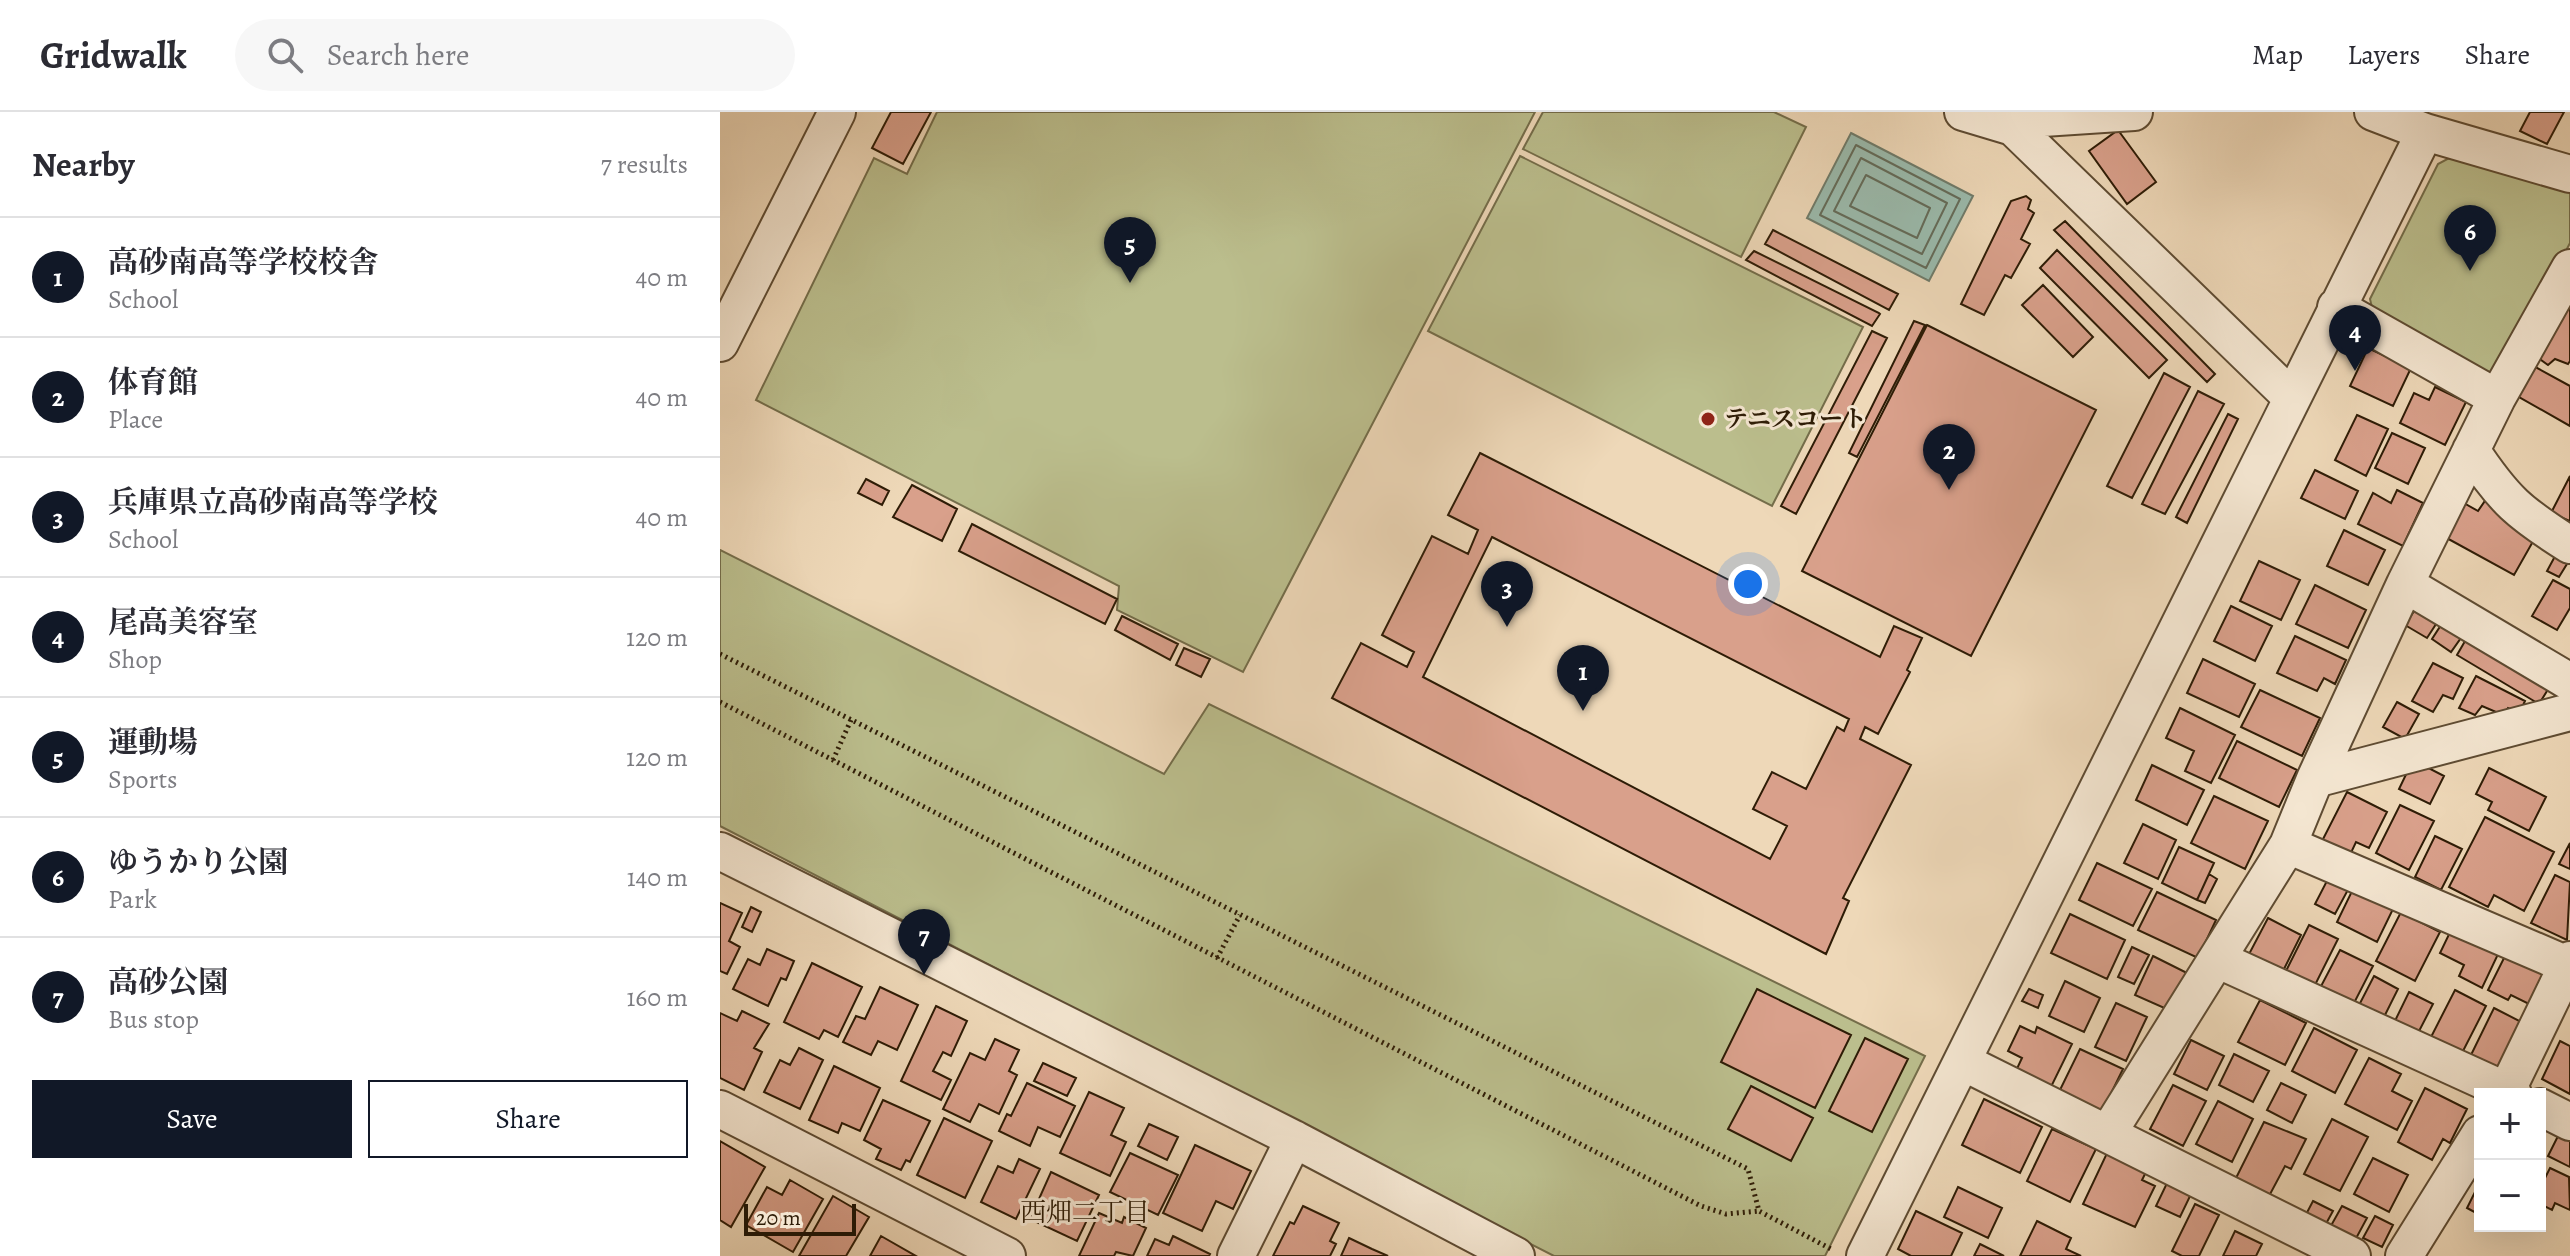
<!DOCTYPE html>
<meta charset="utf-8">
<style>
:root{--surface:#fff;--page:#f7f7f7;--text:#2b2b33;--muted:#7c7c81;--line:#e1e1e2;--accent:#111827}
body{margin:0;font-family:Alegreya,"Noto Serif JP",serif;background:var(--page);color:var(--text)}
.controls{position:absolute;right:24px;bottom:24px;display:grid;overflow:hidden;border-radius:0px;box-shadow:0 8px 32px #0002}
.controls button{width:72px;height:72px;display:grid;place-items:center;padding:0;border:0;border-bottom:2px solid var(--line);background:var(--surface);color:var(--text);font:40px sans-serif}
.scale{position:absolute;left:24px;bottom:20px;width:112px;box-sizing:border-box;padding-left:8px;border:4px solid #2e1c06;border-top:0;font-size:22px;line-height:28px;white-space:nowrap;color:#2e1c06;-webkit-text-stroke:6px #f4e6d1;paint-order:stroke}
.you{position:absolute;left:1028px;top:472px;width:28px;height:28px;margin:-20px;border:6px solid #fff;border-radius:50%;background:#1a73e8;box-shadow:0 0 0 12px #1a73e833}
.badge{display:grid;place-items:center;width:52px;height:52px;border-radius:50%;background:var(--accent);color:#fff;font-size:26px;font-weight:700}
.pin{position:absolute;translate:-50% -66px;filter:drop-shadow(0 2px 4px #0008)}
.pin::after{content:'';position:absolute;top:42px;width:28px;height:24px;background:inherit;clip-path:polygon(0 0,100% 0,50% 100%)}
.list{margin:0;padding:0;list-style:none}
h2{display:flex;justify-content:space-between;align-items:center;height:104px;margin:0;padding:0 32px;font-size:34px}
h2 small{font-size:26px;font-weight:400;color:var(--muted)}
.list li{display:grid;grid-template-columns:52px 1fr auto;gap:24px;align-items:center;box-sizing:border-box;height:120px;padding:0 32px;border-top:2px solid var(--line)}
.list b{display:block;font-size:30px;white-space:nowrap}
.list p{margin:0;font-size:26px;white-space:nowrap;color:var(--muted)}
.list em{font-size:26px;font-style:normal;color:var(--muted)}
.actions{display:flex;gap:16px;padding:24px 32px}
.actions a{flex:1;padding:18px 0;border:2px solid var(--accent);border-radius:0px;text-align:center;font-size:28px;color:var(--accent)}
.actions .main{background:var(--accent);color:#fff}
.icon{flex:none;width:44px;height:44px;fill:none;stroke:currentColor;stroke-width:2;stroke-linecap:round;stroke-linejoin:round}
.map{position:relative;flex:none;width:1850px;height:1144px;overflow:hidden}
header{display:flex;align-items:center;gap:48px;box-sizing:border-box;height:112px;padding:0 40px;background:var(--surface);border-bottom:2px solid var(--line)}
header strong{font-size:38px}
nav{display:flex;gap:44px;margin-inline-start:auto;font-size:28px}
.search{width:560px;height:72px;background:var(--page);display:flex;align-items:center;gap:20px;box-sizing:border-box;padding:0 28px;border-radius:44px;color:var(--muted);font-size:30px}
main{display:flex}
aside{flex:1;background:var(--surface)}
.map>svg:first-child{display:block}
.green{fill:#bbbe8d;stroke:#746d4a;stroke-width:2}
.water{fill:#9abaac;stroke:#6f7b6a;stroke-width:2}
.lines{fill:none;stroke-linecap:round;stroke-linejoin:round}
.shore{stroke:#646b59;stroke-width:2}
.building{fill:#d9a08b;stroke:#2e1c06;stroke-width:2;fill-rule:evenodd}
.minor-casing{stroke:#5e4b32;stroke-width:40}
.path{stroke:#2e1c06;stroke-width:5;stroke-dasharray:2 4;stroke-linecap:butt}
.minor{stroke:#f4e6d1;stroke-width:36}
.poi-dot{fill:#8f2418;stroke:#f4e6d1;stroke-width:3}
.labels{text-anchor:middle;stroke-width:6;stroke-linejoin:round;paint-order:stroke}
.poi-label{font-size:24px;font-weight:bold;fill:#2e1c06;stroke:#f4e6d1;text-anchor:start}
.neighbourhood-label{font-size:26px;fill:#2e1c06;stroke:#f4e6d1}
</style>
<header>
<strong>Gridwalk</strong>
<div class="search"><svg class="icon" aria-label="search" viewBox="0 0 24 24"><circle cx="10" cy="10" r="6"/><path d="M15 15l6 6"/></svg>Search here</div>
<nav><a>Map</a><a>Layers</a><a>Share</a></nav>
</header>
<main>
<aside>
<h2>Nearby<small>7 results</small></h2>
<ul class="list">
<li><span class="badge">1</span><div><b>高砂南高等学校校舎</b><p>School</p></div><em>40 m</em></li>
<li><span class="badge">2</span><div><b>体育館</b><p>Place</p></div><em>40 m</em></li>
<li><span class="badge">3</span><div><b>兵庫県立高砂南高等学校</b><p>School</p></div><em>40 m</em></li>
<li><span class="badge">4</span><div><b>尾高美容室</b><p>Shop</p></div><em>120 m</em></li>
<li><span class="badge">5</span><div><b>運動場</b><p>Sports</p></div><em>120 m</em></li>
<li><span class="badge">6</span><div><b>ゆうかり公園</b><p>Park</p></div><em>140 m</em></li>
<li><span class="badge">7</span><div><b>高砂公園</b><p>Bus stop</p></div><em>160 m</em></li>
</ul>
<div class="actions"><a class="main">Save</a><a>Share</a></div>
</aside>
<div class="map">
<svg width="1850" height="1144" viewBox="0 0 1850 1144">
<rect width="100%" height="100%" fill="#eed8b8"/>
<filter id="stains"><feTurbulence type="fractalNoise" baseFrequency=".0025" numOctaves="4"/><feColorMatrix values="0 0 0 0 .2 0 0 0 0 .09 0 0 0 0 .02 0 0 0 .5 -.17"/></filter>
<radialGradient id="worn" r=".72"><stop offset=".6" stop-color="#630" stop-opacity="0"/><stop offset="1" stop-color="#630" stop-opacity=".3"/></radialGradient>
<path class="green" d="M217 0H815L523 560 397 498 399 474 36 288 154 46 187 62Z
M823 0H1054L1086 15 1021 145 803 37Z
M800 44 1143 215 1052 394 708 219Z
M1731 45 1850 74V131L1779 267 1655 209 1650 187 1718 52Z
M0 438 444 662 489 592 1205 944 1105 1144H834L0 714Z"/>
<path class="water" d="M1131 21 1253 84 1209 169 1087 106Z"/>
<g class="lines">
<path class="shore" d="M1136 33 1240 87 1206 156 1100 103Z
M1141 46 1227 91 1202 142 1114 99Z
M1146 63 1210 96 1197 126 1130 94Z"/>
</g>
<path class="building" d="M171 0H211L183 52 152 36Z
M1810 0H1844L1827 32 1800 19Z
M1398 18 1436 70 1407 92 1369 39Z
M1306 84 1311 88 1308 97 1314 101 1301 127 1310 132 1291 166 1285 163 1264 203 1241 192 1291 89Z
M1345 109 1495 262 1487 270 1334 118Z
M1053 118 1178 182 1169 198 1045 132Z
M1337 138 1447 248 1429 266 1320 156Z
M1034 139 1159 201 1160 202 1152 214 1026 148Z
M1323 173 1373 225 1353 245 1302 193Z
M1850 178V249L1848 252 1835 247 1828 253 1814 243Z
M1194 209 1205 213 1137 345 1129 341Z
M1207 213 1376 298 1251 544 1082 459Z
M1152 219 1167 226 1076 402 1061 394Z
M1648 236 1691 256 1673 294 1630 274Z
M1808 251 1850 274V314L1792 281Z
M1444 261 1470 275 1412 386 1387 374Z
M1715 275 1746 290 1725 333 1680 311 1694 281 1709 288Z
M1478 279 1504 292 1445 402 1422 392Z
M1508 302 1518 307 1467 411 1456 405Z
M1637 303 1668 317 1646 364 1615 348Z
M1672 321 1705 336 1688 372 1655 356Z
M760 341 1160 545 1174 514 1202 526 1187 558 1190 560 1158 622 1145 615 1140 627 1191 653 1123 786 1129 789 1106 842 612 586 641 531 687 555 694 540 662 523 712 424 748 442 758 418 728 403ZM772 425 1129 607 1124 619 1117 615 1086 677 1052 660 1033 697 1067 714 1050 747 703 565Z
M1595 358 1638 379 1625 407 1581 386Z
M1850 364V409L1831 401Z
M146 367 169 379 162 393 138 381Z
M192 373 237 397 222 429 173 405Z
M1677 378 1703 391 1683 434 1638 412 1653 381 1671 391Z
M1769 383 1820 417 1794 463 1723 424 1742 390 1758 399Z
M252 412 397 487 385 512 239 439Z
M1624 418 1665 438 1648 473 1607 454Z
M1840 435 1850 447 1839 465 1827 459Z
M1539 449 1580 468 1561 508 1520 489Z
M1833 468 1850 477V496L1837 518 1812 504Z
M1595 473 1646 498 1628 536 1576 512Z
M1511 494 1552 514 1535 549 1494 529Z
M1696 496 1718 509 1707 526 1685 513Z
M402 504 458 532 450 548 395 518Z
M1723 510 1743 523 1731 540 1712 527Z
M1752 517 1835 566 1819 592 1737 543Z
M1575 524 1626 548 1615 572 1604 566 1597 579 1557 561Z
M464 536 490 547 481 565 456 553Z
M1483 547 1535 572 1519 605 1467 581Z
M1713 551 1743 566 1733 587 1723 583 1713 600 1692 589Z
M1756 564 1805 589 1799 602 1788 596 1783 603 1762 594 1755 603 1739 596Z
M1540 578 1600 606 1582 644 1521 615Z
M1677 590 1699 602 1685 627 1663 615Z
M1460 596 1515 623 1491 671 1465 659 1474 639 1446 626Z
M1517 629 1577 658 1559 695 1499 666Z
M1693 648 1724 664 1710 692 1679 677Z
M1432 653 1484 678 1467 713 1416 688Z
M1769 656 1826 685 1809 719 1768 698 1772 690 1756 682Z
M1627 680 1667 700 1649 736 1636 730 1629 745 1601 731Z
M1494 684 1548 709 1525 757 1471 731Z
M1680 693 1714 709 1689 758 1656 741Z
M1765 705 1834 740 1804 799 1774 783 1768 795 1729 775Z
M1423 712 1456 728 1438 767 1404 751Z
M1715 724 1742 737 1721 778 1695 765Z
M1850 731V757L1839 752Z
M1459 735 1494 751 1477 788 1442 771Z
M1377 751 1432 777 1413 814 1359 788Z
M1489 762 1497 767 1485 791 1477 788Z
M1610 763 1630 774 1615 802 1595 792Z
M1835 763 1850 770 1847 828 1811 811Z
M1634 775 1674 795 1657 830 1617 810Z
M1437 780 1496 808 1478 846 1418 818Z
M0 791 22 801 9 829 20 835 7 862 0 859Z
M31 795 41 800 32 820 22 815Z
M1681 800 1720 820 1695 869 1656 849Z
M1350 802 1405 828 1387 867 1331 841Z
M1548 806 1581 823 1562 861 1528 844Z
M1589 813 1618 827 1594 875 1565 861Z
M1733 814 1780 838 1762 876 1739 864 1744 853 1720 841Z
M1412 835 1429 843 1414 872 1398 865Z
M47 837 74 849 66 868 61 866 48 894 13 877 28 847 40 853Z
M1620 838 1653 854 1632 895 1599 878Z
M1787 840 1828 861 1811 893 1791 883 1788 888 1768 878Z
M1433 844 1469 862 1451 899 1415 883Z
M92 851 142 875 118 925 104 918 99 927 64 910Z
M1654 864 1678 877 1662 909 1637 897Z
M1345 869 1380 886 1364 920 1329 904Z
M160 875 198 893 177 938 158 929 151 943 123 930 136 904 145 907Z
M1037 877 1131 923 1095 996 1001 950Z
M1309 877 1323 883 1318 896 1302 889Z
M1735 878 1766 894 1741 943 1710 927Z
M1689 880 1713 892 1696 925 1673 913Z
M1540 888 1586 911 1565 953 1518 930Z
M1396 891 1427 905 1406 949 1375 935Z
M216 894 247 909 231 944 223 940 213 959 231 968 221 988 181 969Z
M1774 896 1811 915 1786 965 1749 947Z
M22 899 49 912 34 936 42 940 24 978 0 966V901L17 909Z
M1300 914 1315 921 1317 915 1352 932 1329 979 1294 963 1302 946 1288 939Z
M1594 916 1637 938 1615 981 1572 959Z
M1145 926 1188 947 1152 1020 1109 999Z
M275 927 299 938 289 959 297 963 279 1002 259 992 250 1010 223 997 250 941 265 948Z
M1471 928 1504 944 1487 978 1454 962Z
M1840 929 1850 934V982L1822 967Z
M79 936 103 948 80 997 44 980 60 948 70 953Z
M1360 937 1403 957 1380 1004 1337 984Z
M1514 942 1549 959 1533 990 1499 973Z
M1649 946 1681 962 1672 979 1692 989 1677 1018 1625 992Z
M323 951 356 966 347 984 314 969Z
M114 954 160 976 140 1019 122 1011 118 1021 89 1008Z
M307 971 355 994 340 1025 318 1015 310 1034 279 1019 287 1002 291 1004Z
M1561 971 1586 983 1572 1011 1547 998Z
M1453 973 1486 989 1463 1034 1430 1017Z
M1031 974 1093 1006 1071 1049 1008 1017Z
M1705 976 1747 997 1730 1031 1723 1027 1712 1048 1678 1030Z
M369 980 404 996 391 1023 406 1030 390 1064 340 1041Z
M1264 987 1322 1015 1300 1061 1242 1033Z
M163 988 210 1009 190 1050 186 1048 181 1058 156 1047 161 1037 144 1028Z
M1498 989 1533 1007 1512 1050 1476 1032Z
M224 1006 272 1029 245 1086 197 1063Z
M1612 1007 1648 1025 1620 1079 1584 1062Z
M1544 1010 1586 1027 1571 1057 1565 1054 1548 1086 1514 1070Z
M429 1012 458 1025 447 1048 418 1034Z
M1332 1017 1376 1037 1350 1090 1307 1069Z
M1840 1020 1850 1024V1055L1828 1044Z
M0 1029 45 1055 11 1115 0 1108Z
M475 1033 531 1059 513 1097 496 1089 482 1119 443 1101Z
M1388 1039 1427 1058 1422 1068 1435 1074 1415 1115 1363 1092Z
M410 1041 458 1063 438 1103 390 1080Z
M1653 1046 1688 1063 1669 1100 1634 1082Z
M299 1047 320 1057 296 1107 261 1090 278 1054 293 1061Z
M1830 1056 1849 1065 1850 1098 1835 1091 1832 1098 1820 1092V1076Z
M331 1060 379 1083 357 1129 310 1107Z
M70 1068 103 1087 73 1140 26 1113 47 1075 62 1083Z
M1448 1069 1472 1080 1460 1105 1436 1094Z
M1760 1070V1103L1747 1096Z
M1238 1075 1282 1096 1268 1126 1224 1105Z
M113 1084 149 1105 126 1144H79Z
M1593 1089 1613 1099 1602 1119 1582 1110Z
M1475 1092 1499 1103 1479 1144H1462L1452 1139Z
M583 1094 619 1111 610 1129 616 1132 610 1144H553L570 1110 574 1112Z
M1622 1094 1647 1106 1633 1132 1608 1119Z
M1196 1099 1242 1121 1231 1144H1191L1178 1137Z
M379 1101 402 1111 404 1105 426 1116 413 1144 396 1140 394 1144H359Z
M1655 1104 1673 1113 1662 1135 1643 1126Z
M1317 1109 1351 1126 1346 1137 1361 1144H1300Z
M1515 1119 1542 1132 1536 1144H1503Z
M161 1124 196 1144H150Z
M453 1124 490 1142 489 1144H427L435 1127 449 1133Z
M629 1126 652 1137 668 1144H621Z
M1260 1132 1284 1144H1254Z"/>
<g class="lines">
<defs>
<path id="minor" d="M1243 0 1293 15 1571 285
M1653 0 1705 20 1850 62
M1293 15 1323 6 1414 0
M1616 195 1777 286
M0 231 117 0
M1751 338C1784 388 1799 401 1850 433
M1685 472 1850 570
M1595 667 1850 600
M1568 733 1850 854
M0 739 574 1027 796 1144
M1499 848 1793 982
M1243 950 1632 1144
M1785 982 1850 848
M1820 995 1850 1010
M0 997 287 1144
M1388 1021 1568 733 1595 667 1685 472 1777 286 1850 156
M516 1144 574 1027
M1145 1144 1705 20
M1684 1144 1760 1022"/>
</defs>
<use href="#minor" class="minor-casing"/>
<path class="path" d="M0 542 1028 1057 1039 1099 1111 1137
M0 590 981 1094 1006 1102 1039 1099
M113 648 131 608
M497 846 520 803"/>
<use href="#minor" class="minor"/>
</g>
<circle class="poi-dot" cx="988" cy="307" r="8"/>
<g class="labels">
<g class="poi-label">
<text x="1004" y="315">テニスコート</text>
</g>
<g class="neighbourhood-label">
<text x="365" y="1109">西畑二丁目</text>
</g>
</g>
<rect width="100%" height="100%" filter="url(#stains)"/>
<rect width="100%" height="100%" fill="url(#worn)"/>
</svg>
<div class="controls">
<button>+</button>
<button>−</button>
</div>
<div class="scale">20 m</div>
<div class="you"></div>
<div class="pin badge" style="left:863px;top:599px">1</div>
<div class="pin badge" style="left:1229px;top:378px">2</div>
<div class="pin badge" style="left:787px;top:515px">3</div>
<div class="pin badge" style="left:1635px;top:259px">4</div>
<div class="pin badge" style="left:410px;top:171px">5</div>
<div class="pin badge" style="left:1750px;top:159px">6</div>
<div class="pin badge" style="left:204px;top:863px">7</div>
</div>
</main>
